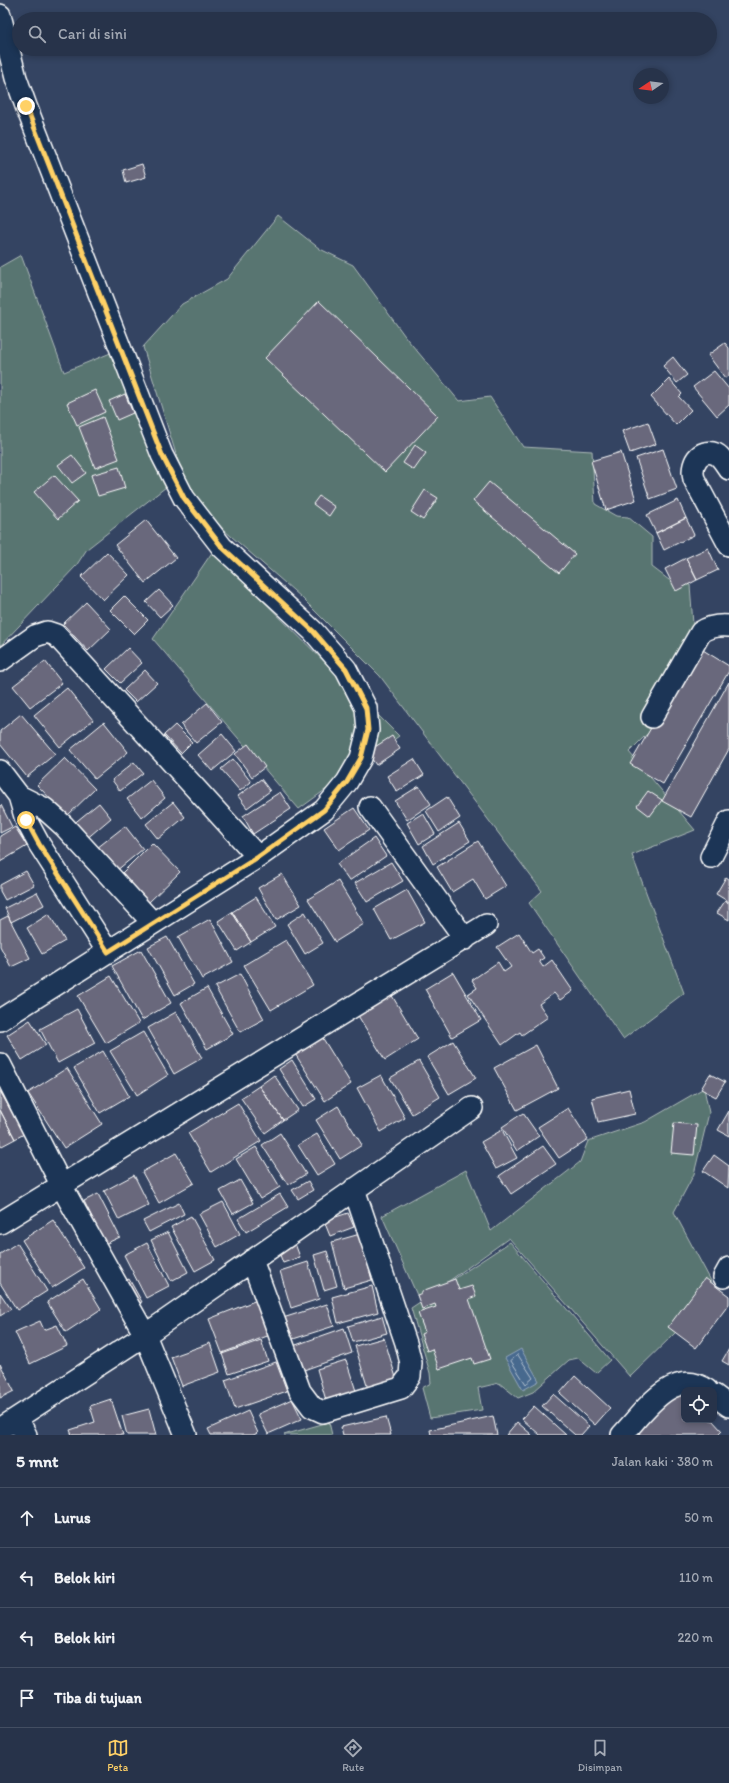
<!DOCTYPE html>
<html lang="id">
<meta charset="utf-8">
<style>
:root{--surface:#27334a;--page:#333f54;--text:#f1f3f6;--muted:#a4aab5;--line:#434e62;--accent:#ffd166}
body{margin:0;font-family:Itim,sans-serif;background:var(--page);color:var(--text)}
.controls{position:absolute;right:12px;bottom:12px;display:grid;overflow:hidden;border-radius:8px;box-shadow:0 2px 6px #0003}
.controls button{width:36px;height:36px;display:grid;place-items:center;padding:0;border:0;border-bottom:1px solid var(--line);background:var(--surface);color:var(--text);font:20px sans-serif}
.compass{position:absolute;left:633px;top:68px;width:36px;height:36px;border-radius:50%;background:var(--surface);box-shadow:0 2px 6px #0003;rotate:257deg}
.stop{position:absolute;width:12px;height:12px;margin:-9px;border:3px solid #ffd166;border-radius:50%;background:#fff}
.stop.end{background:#ffd166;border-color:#fff;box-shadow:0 1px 4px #0008}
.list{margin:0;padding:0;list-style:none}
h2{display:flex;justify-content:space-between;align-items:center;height:52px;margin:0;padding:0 16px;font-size:17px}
h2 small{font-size:13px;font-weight:400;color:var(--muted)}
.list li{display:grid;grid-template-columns:26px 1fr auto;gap:12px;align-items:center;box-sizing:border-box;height:60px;padding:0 16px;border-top:1px solid var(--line)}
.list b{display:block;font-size:15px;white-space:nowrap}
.list em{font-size:13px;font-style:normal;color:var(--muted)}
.icon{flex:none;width:22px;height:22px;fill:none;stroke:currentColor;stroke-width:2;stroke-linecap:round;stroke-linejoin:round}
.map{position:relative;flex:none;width:729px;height:1435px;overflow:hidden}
.search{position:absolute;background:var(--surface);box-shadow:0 2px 6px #0003;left:12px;right:12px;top:12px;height:44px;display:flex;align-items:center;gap:10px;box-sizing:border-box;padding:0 14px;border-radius:22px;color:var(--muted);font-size:15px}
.sheet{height:292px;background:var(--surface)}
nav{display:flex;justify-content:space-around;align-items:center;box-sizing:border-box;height:56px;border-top:1px solid var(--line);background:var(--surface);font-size:11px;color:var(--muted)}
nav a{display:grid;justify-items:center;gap:2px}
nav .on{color:var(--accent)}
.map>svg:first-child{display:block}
.green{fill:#597471;stroke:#acbab8}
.water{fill:#47698e;stroke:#91a5bb}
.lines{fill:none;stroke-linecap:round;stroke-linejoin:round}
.shore{stroke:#b5c3d2;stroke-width:1}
.building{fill:#69687c;stroke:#fff}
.street-casing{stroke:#fff;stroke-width:24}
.street{stroke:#1d3557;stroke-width:21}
.route{stroke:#ffd166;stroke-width:5}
</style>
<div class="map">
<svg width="729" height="1435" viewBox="0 0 729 1435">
<rect width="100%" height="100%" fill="#344462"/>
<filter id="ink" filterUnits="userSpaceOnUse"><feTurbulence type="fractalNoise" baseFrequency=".025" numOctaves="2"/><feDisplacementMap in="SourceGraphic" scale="8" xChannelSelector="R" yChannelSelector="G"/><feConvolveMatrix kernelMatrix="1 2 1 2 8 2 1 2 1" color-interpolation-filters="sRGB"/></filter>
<g filter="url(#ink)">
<path class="green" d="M278 216 320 249 353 265 407 339 459 401 490 397 523 447 592 451 595 504 616 516 628 517 652 537V567L669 580 690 585 693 624 649 716 652 729 629 752 695 830 632 855 684 993 623 1039 529 903 542 891 380 676 301 597 224 530 187 490 143 347 182 304 227 279Z
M21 255 64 372 118 350 142 403 166 487 87 549 76 566 0 646V267Z
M213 551 399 736 299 809 153 639Z
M704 1088 709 1113 694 1174 674 1212 717 1292 630 1377 509 1238 428 1296 510 1242 610 1360 596 1373 578 1358 569 1360 533 1392 518 1398 499 1383 478 1388 482 1410 430 1418 422 1388 431 1383 430 1373 411 1308 420 1302 382 1216 466 1170 491 1231 580 1162 588 1141 645 1122Z
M329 1422 332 1435H284L287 1434Z"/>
<path class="water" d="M521 1349 539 1381 523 1390 505 1358Z"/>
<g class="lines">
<path class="shore" d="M518 1355 533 1378 526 1384 511 1361Z"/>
</g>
<path class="building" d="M142 164 146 177 126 183 123 170Z
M319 301 438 416 385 472 265 358Z
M725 343 729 348V376L725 378 708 355Z
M673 357 687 375 677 383 663 366Z
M714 371 729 389V405L717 416 693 387Z
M669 379 682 394 679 397 691 410 676 425 651 397Z
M95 390 105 412 77 425 67 403Z
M125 394 133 413 117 420 109 401Z
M103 417 119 459 95 468 79 427Z
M648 422 656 444 630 453 622 431Z
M415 445 426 453 414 470 403 463Z
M663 449 677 489 650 499 636 458Z
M621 452 636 500 606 510 591 461Z
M72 455 86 473 72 483 58 465Z
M119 467 125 488 98 496 91 475Z
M54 475 78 501 58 519 34 492Z
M489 482 575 554 559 573 473 501Z
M425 490 438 498 423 520 411 512Z
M319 496 335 507 329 516 313 504Z
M678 500 686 518 656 533 647 515Z
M686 518 694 535 664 550 656 533Z
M146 520 176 558 145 583 115 545Z
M708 548 718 570 697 580 686 558Z
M107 552 129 575 103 600 81 577Z
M686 558 697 580 676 591 665 569Z
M159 590 173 605 160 617 146 602Z
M124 596 148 620 134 634 110 610Z
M86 602 111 629 88 651 63 624Z
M698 647 729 666V671L663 784 630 764Z
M128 648 142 663 120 683 106 669Z
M45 661 62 683 30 707 13 686Z
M145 670 157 683 136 702 124 690Z
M729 682V749L691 817 662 801Z
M67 688 93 720 60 747 34 715Z
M207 703 222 722 196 743 181 725Z
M21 714 55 754 27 777 0 744V731Z
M104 722 128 752 95 779 70 750Z
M175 725 192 742 181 753 164 735Z
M222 734 236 751 212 771 198 755Z
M392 736 400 749 376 765 367 752Z
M248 744 265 767 252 777 235 754Z
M65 758 95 789 67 816 37 785Z
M233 759 251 782 240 791 221 769Z
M414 759 424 775 397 792 387 776Z
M134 762 143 773 120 791 112 780Z
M261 779 270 791 247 808 238 796Z
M151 780 165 798 142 818 127 799Z
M419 786 431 804 407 820 395 801Z
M648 791 662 800 650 816 637 806Z
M280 792 291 809 253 834 243 816Z
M447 797 460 818 439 832 426 811Z
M173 802 185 817 158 839 146 824Z
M99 803 111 818 85 840 72 825Z
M1 805 12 827 0 833V806Z
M354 808 369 830 339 850 324 828Z
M423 813 435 834 419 844 407 823Z
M459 823 470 841 433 864 423 846Z
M125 826 143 849 116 871 97 848Z
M15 827 27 846 0 862V836Z
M374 838 386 856 349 881 337 864Z
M478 841 506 886 485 899 473 879 452 892 437 867Z
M152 843 180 872 148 903 120 875Z
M391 862 403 881 367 902 355 883Z
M26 871 34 885 5 900 0 891V885Z
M282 874 301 905 276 920 258 888Z
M726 877 729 879V902L716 894Z
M338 881 364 924 335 942 308 899Z
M407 890 425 922 391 940 374 909Z
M37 892 44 905 11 922 5 908Z
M256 897 275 927 251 942 232 912Z
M725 901 729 903V920L717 913Z
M232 912 251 942 237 951 218 921Z
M305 912 323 943 305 954 287 924Z
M49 914 65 941 42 954 27 928Z
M8 916 30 958 11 967 0 946V920Z
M210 919 233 962 202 979 178 937Z
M519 933 532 953 538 949 544 958 539 961 543 967 552 960 573 991 560 1000 554 993 539 1004 548 1017 522 1035 520 1032 502 1045 468 994 477 988 472 980 498 962 504 972 511 967 497 947Z
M167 937 194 984 175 995 148 947Z
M286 940 313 985 271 1010 244 965Z
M141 950 171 1003 142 1020 112 966Z
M453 972 481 1020 452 1037 425 989Z
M240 974 264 1019 240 1032 215 987Z
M111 976 139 1023 106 1043 78 996Z
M207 988 233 1034 207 1049 181 1003Z
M388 989 418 1039 385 1060 354 1009Z
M77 1009 95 1043 58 1063 40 1029Z
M176 1012 202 1058 174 1074 148 1028Z
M30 1020 46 1045 22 1060 7 1035Z
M143 1032 168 1075 137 1095 110 1051Z
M319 1032 351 1084 325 1101 292 1049Z
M453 1041 476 1078 449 1094 427 1057Z
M536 1045 558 1088 517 1110 494 1068Z
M103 1051 129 1096 100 1113 74 1068Z
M292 1060 316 1099 303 1107 279 1069Z
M419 1061 440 1097 412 1114 390 1078Z
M67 1068 102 1124 64 1148 28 1093Z
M710 1074 725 1082 716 1097 701 1089Z
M274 1075 298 1110 283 1120 259 1086Z
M381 1075 405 1118 381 1132 357 1088Z
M259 1086 283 1120 265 1133 241 1098Z
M629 1089 635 1114 598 1122 592 1098Z
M0 1091 24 1134 15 1139 0 1110Z
M238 1103 261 1141 211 1172 188 1133Z
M338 1106 362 1145 340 1159 316 1120Z
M568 1108 588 1139 559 1158 538 1127Z
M0 1110 15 1139 0 1147Z
M729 1111V1136L718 1130Z
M523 1113 539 1136 517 1151 502 1127Z
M674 1123 697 1125 694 1155 671 1153Z
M502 1130 517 1158 496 1169 481 1142Z
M280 1133 306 1174 288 1185 262 1145Z
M317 1134 335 1164 317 1175 298 1145Z
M543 1146 556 1164 511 1194 499 1176Z
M256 1147 280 1187 260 1199 236 1159Z
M176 1153 194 1183 159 1203 142 1172Z
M714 1155 729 1166 728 1188 703 1171Z
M134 1175 149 1205 119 1220 104 1191Z
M240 1180 253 1203 233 1214 220 1191Z
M308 1181 313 1190 298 1199 292 1190Z
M98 1194 120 1237 105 1244 84 1201Z
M280 1194 288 1207 246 1232 238 1219Z
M223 1202 240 1234 217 1247 199 1214Z
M179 1203 184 1214 149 1232 143 1221Z
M348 1213 354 1227 330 1236 324 1221Z
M191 1216 215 1260 195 1271 171 1227Z
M53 1220 84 1268 52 1288 22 1240Z
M168 1232 188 1272 171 1281 151 1240Z
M360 1234 372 1280 344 1288 332 1242Z
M294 1241 300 1257 283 1263 277 1247Z
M17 1243 47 1291 17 1310 0 1283V1254Z
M147 1243 169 1286 146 1298 124 1255Z
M327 1251 337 1286 324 1290 314 1255Z
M308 1262 319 1299 291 1308 280 1271Z
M705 1278 729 1296V1304L696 1348 668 1327Z
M83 1279 101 1309 66 1332 47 1302Z
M129 1279 142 1302 135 1305 123 1282Z
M455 1279 459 1290 472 1286 476 1296 469 1299 490 1359 474 1364 472 1358 439 1369 432 1349 427 1351 421 1334 425 1332 418 1313 436 1307 435 1304 422 1309 417 1295 422 1293V1291Z
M372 1286 378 1312 338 1323 332 1297Z
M0 1293 11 1309 0 1316Z
M257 1300 270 1335 222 1353 209 1319Z
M327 1304 334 1326 290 1340 283 1318Z
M382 1316 387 1333 353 1342 348 1326Z
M40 1321 44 1330 57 1325 67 1346 30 1364 15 1332Z
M344 1328 352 1353 301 1371 293 1346Z
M384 1338 397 1381 368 1389 355 1346Z
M261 1340 268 1361 229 1374 222 1354Z
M210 1343 220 1372 182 1386 171 1357Z
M729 1349V1365L722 1361Z
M346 1360 357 1394 327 1404 317 1369Z
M276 1362 287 1391 235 1409 225 1380Z
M0 1364 14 1391 0 1398Z
M575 1376 610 1408 595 1425 560 1393Z
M679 1387 684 1392V1420H712L722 1431 718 1435H641L636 1430Z
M553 1394 589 1426 581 1435H575L542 1406Z
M111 1399 123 1435H72L70 1430 95 1422 90 1406Z
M292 1399 302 1419 268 1434 258 1414Z
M534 1406 566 1435H540L522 1419Z
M149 1409 156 1435H127L122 1416Z
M248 1411 258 1433 253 1435H211L208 1429Z
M493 1416 497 1435H431L430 1430Z
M386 1417 391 1435H343L341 1427Z
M517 1422 532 1435H506Z"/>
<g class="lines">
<defs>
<path id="street" d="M0 15 16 78 26 106 162 455 184 498 222 547 313 631 346 669 366 708 368 730 361 758 347 782 324 810 258 857 0 1020
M729 469C725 464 722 457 716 454 699 447 690 465 694 479L729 545
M0 661 35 636 47 632 56 635 258 857
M652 717 701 632C710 626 718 625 729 626
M0 771 19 796 26 820 39 844 108 952
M19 796 45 809 64 826 153 923
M370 807 465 939
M711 857 729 821
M0 1064 68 1198 145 1335 186 1435
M0 1223 486 925
M252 1260 300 1391 312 1407 323 1412 401 1388 410 1376 411 1363 406 1343 354 1189
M724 1277 729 1268
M714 1395 729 1406
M17 1418 26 1435
M0 1429 145 1335 472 1108
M622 1435C643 1413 673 1366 707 1390"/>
</defs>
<use href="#street" class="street-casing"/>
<use href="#street" class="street"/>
</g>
</g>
<g class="lines" filter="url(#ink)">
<path class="route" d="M26 106 162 455 184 498 222 547 313 631 346 669 366 708 368 730 361 758 347 782 324 810 258 857 108 952 39 844 26 820"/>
</g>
</svg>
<div class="controls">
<button><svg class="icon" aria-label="locate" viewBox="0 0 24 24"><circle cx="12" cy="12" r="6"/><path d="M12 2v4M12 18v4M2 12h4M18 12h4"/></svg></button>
</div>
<svg class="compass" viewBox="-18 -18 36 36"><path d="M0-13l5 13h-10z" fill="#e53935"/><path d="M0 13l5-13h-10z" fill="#a4aab5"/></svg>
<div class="stop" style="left:26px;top:820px"></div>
<div class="stop end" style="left:26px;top:106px"></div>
<div class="search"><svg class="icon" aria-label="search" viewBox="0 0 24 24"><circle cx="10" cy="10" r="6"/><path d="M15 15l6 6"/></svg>Cari di sini</div>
</div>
<section class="sheet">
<h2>5 mnt<small>Jalan kaki · 380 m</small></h2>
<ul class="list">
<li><svg class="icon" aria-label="ahead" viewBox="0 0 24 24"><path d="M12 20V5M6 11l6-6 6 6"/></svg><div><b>Lurus</b></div><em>50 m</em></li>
<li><svg class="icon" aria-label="left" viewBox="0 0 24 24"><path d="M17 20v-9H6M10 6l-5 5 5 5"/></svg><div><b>Belok kiri</b></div><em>110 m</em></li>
<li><svg class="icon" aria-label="left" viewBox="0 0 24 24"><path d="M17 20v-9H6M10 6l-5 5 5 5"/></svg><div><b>Belok kiri</b></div><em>220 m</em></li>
<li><svg class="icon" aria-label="arrive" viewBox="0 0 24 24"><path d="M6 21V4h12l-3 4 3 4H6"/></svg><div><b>Tiba di tujuan</b></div></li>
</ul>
</section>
<nav>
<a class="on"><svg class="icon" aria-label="map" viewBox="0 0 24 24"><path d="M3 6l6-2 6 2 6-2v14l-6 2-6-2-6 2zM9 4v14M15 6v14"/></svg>Peta</a>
<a><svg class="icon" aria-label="directions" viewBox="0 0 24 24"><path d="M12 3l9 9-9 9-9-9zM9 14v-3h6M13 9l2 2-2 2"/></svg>Rute</a>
<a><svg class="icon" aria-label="saved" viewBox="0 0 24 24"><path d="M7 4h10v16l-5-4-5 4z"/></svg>Disimpan</a>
</nav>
